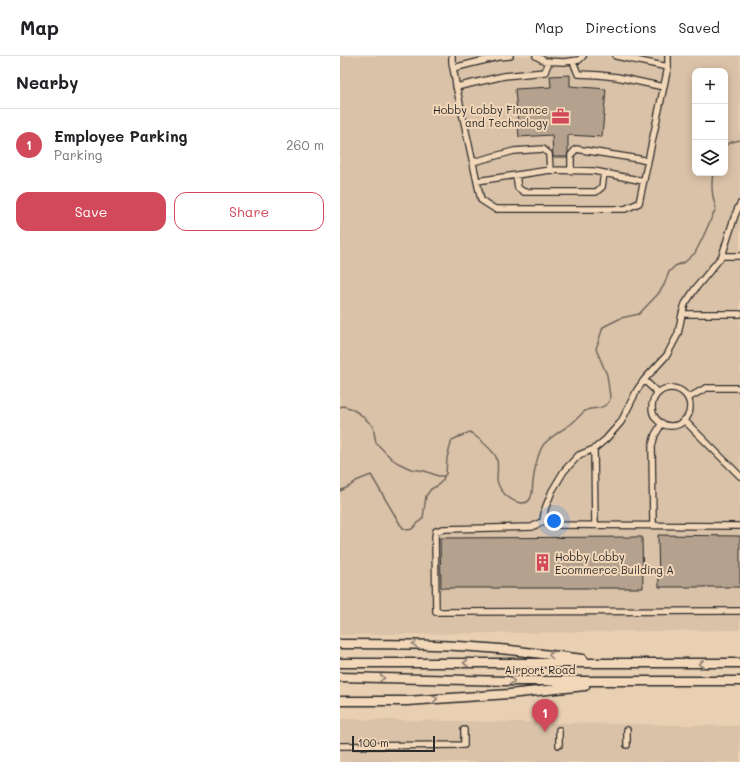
<!DOCTYPE html>
<meta charset="utf-8">
<style>
:root{--surface:#fff;--page:#f2f2f2;--text:#202124;--muted:#757577;--line:#e0e0e0;--accent:#d1495b}
body{margin:0;font-family:Mali,sans-serif;background:var(--page);color:var(--text)}
.controls{position:absolute;right:12px;top:12px;display:grid;overflow:hidden;border-radius:8px;box-shadow:0 2px 10px #0003}
.controls button{width:36px;height:36px;display:grid;place-items:center;padding:0;border:0;border-bottom:1px solid var(--line);background:var(--surface);color:var(--text);font:20px sans-serif}
.scale{position:absolute;left:12px;bottom:10px;width:83px;box-sizing:border-box;padding-left:4px;border:2px solid #2b2b2b;border-top:0;font-size:11px;line-height:14px;white-space:nowrap;color:#2b2b2b;-webkit-text-stroke:3px #f2d7b9;paint-order:stroke}
.you{position:absolute;left:214px;top:465px;width:14px;height:14px;margin:-10px;border:3px solid #fff;border-radius:50%;background:#1a73e8;box-shadow:0 0 0 6px #1a73e833}
.badge{display:grid;place-items:center;width:26px;height:26px;border-radius:50%;background:var(--accent);color:#fff;font-size:13px;font-weight:700}
.pin{position:absolute;translate:-50% -33px;filter:drop-shadow(0 1px 2px #0008)}
.pin::after{content:'';position:absolute;top:21px;width:14px;height:12px;background:inherit;clip-path:polygon(0 0,100% 0,50% 100%)}
.list{margin:0;padding:0;list-style:none}
h2{display:flex;justify-content:space-between;align-items:center;height:52px;margin:0;padding:0 16px;font-size:17px}
h2 small{font-size:13px;font-weight:400;color:var(--muted)}
.list li{display:grid;grid-template-columns:26px 1fr auto;gap:12px;align-items:center;box-sizing:border-box;height:72px;padding:0 16px;border-top:1px solid var(--line)}
.list b{display:block;font-size:15px;white-space:nowrap}
.list p{margin:0;font-size:13px;white-space:nowrap;color:var(--muted)}
.list em{font-size:13px;font-style:normal;color:var(--muted)}
.actions{display:flex;gap:8px;padding:12px 16px}
.actions a{flex:1;padding:9px 0;border:1px solid var(--accent);border-radius:12px;text-align:center;font-size:14px;color:var(--accent)}
.actions .main{background:var(--accent);color:#fff}
.icon{flex:none;width:22px;height:22px;fill:none;stroke:currentColor;stroke-width:2;stroke-linecap:round;stroke-linejoin:round}
.map{position:relative;flex:none;width:400px;height:706px;overflow:hidden}
header{display:flex;align-items:center;gap:24px;box-sizing:border-box;height:56px;padding:0 20px;background:var(--surface);border-bottom:1px solid var(--line)}
header strong{font-size:19px}
nav{display:flex;gap:22px;margin-inline-start:auto;font-size:14px}
main{display:flex}
aside{flex:1;background:var(--surface)}
.map>svg:first-child{display:block}
.built{fill:#dac2a8;fill-rule:evenodd}
.lines{fill:none;stroke-linecap:round;stroke-linejoin:round}
.stream{stroke:#70665c;stroke-width:1.5}
.building{fill:#b4a28e;stroke:#2b2b2b}
.minor-casing{stroke:#2b2b2b;stroke-width:8}
.highway-casing{stroke:#2b2b2b;stroke-width:11}
.minor{stroke:#f2d7b9;stroke-width:5.5}
.highway{stroke:#f2d7b9;stroke-width:8}
.oneway{stroke:#8e8172}
.labels{text-anchor:middle;stroke-width:4;stroke-linejoin:round;paint-order:stroke}
.poi-label{font-size:11px;fill:#2b2b2b;stroke:#f2d7b9;text-anchor:end}
.street-label{font-size:11px;fill:#2b2b2b;stroke:#f2d7b9}
</style>
<header>
<strong>Map</strong>
<nav><a>Map</a><a>Directions</a><a>Saved</a></nav>
</header>
<main>
<aside>
<h2>Nearby<small></small></h2>
<ul class="list">
<li><span class="badge">1</span><div><b>Employee Parking</b><p>Parking</p></div><em>260 m</em></li>
</ul>
<div class="actions"><a class="main">Save</a><a>Share</a></div>
</aside>
<div class="map">
<svg width="400" height="706" viewBox="0 0 400 706">
<rect width="100%" height="100%" fill="#ead0b3"/>
<filter id="ink" filterUnits="userSpaceOnUse"><feTurbulence type="fractalNoise" baseFrequency=".025" numOctaves="2"/><feDisplacementMap in="SourceGraphic" scale="8" xChannelSelector="R" yChannelSelector="G"/><feConvolveMatrix kernelMatrix="1 2 1 2 8 2 1 2 1" color-interpolation-filters="sRGB"/></filter>
<g filter="url(#ink)">
<path class="built" d="M0 0H400V574L0 579ZM355 15H385V117H355Z
M0 663 400 670V706H0Z"/>
<g class="lines">
<path class="stream" d="M385 90C390 86 394 85 400 84
M0 351 3 350 10 352 20 358 33 370 36 387 52 403 58 407 71 413 85 415 98 420H104
M0 435 10 430 16 425 31 419 60 468 63 472 68 474 72 473 83 462 86 440 91 433 97 430 103 424 104 420 106 418 107 402 112 384 130 376C138 382 152 393 156 401 159 406 157 417 157 423 158 434 170 446 182 447 186 447 190 445 191 441 193 436 192 431 193 426 194 416 198 395 204 388 212 380 222 374 231 368 236 364 240 359 245 355 253 350 259 356 269 346L270 341 267 319 256 293 263 271 281 262 299 258 318 238 324 229 329 216 335 210 345 206 355 197 363 181 376 152C372 141 371 129 373 117"/>
</g>
<path class="building" d="M230 19V30L266 33 262 81 228 79V96L227 101H213L212 79 179 81 175 33 211 31 210 20Z
M318 479 400 480V531H319Z
M302 481 303 532H101L100 482Z"/>
<g class="lines">
<defs>
<path id="minor" d="M112 0V6L117 34 141 144 155 153H285L299 147 328 11V0
M196 0 205 5 224 6 239 4 243 0
M276 0 328 11
M233 5 238 18 259 19 277 21 324 31
M113 12 158 1 170 0
M116 31 164 20 205 16 209 5
M133 106 174 95 203 93 209 98 210 114 137 125
M210 114 254 115 303 125
M231 114V99L236 93 299 103 307 105
M176 119 178 132 184 136H256L262 131 264 117
M400 148 395 159 382 200 355 233 345 248 342 258 338 278 327 299 304 324 297 334 281 366 266 383 254 393 239 399 224 415 212 435 205 453 203 465 192 471 104 473 96 475 95 481 96 556 400 555
M382 200H400
M342 258H400
M304 324 318 337
M312 351a19 19 0 1 1 38 0a19 19 0 1 1-38 0Z
M348 342 366 332H400
M344 364 400 420
M254 393 255 469
M203 465 213 469 400 470
M313 469 312 390 315 379 322 367
M219 674V689
M287 689V674
M0 690 124 689V674"/>
<path id="highway" d="M0 588C57 588 114 588 170 594 195 597 219 600 243 603
M0 607H400
M0 621 169 625H400
M0 645H67L169 638 245 630"/>
</defs>
<use href="#minor" class="minor-casing"/>
<use href="#highway" class="highway-casing"/>
<use href="#minor" class="minor"/>
<use href="#highway" class="highway"/>
</g>
<defs><path id="oneway-chevron" d="M-2-3.5L2.5 0L-2 3.5" fill="none" stroke-width="1.6" stroke-linecap="round" stroke-linejoin="round"/></defs>
<g class="oneway">
<use href="#oneway-chevron" transform="translate(75 588) rotate(-179)"/>
<use href="#oneway-chevron" transform="translate(211 599) rotate(-173)"/>
<use href="#oneway-chevron" transform="translate(126 607) rotate(-180)"/>
<use href="#oneway-chevron" transform="translate(361 608) rotate(180)"/>
<use href="#oneway-chevron" transform="translate(42 622) rotate(1)"/>
<use href="#oneway-chevron" transform="translate(172 625) rotate(1)"/>
<use href="#oneway-chevron" transform="translate(95 643) rotate(-4)"/>
</g>
</g>
<defs>
<symbol id="office-bare" viewBox="-9 -9 18 18"><path d="M-6-3h4V-5.5h4V-3h4V5H-6ZM-1-4.5V-3h2v-1.5ZM-6 0V1H6V0Z" fill="#d1495b" stroke="#f2d7b9" stroke-width="2.5" paint-order="stroke"/></symbol>
<symbol id="building-bare" viewBox="-9 -9 18 18"><path d="M-4-6H4V6H1V3H-1V6H-4ZM-2.5-4.3h1.7v1.8h-1.7ZM.8-4.3h1.7v1.8H.8ZM-2.5-1h1.7V.8h-1.7ZM.8-1h1.7V.8H.8Z" fill="#d1495b" stroke="#f2d7b9" stroke-width="2.5" paint-order="stroke"/></symbol>
</defs>
<g fill-rule="evenodd">
<use href="#office-bare" x="208" y="48" width="25" height="25"/>
<use href="#building-bare" x="190" y="494" width="25" height="25"/>
</g>
<g class="labels">
<g class="poi-label">
<text x="208" y="58">Hobby Lobby Finance<tspan x="208" dy="13">and Technology</tspan></text>
<text x="215" y="505" text-anchor="start">Hobby Lobby<tspan x="215" dy="13">Ecommerce Building A</tspan></text>
</g>
<g class="street-label">
<text x="200" y="618">Airport Road</text>
</g>
</g>
</svg>
<div class="controls">
<button>+</button>
<button>−</button>
<button><svg class="icon" aria-label="layers" viewBox="0 0 24 24"><path d="M12 4l9 5-9 5-9-5zM3 14l9 5 9-5"/></svg></button>
</div>
<div class="scale">100 m</div>
<div class="you"></div>
<div class="pin badge" style="left:205px;top:676px">1</div>
</div>
</main>
